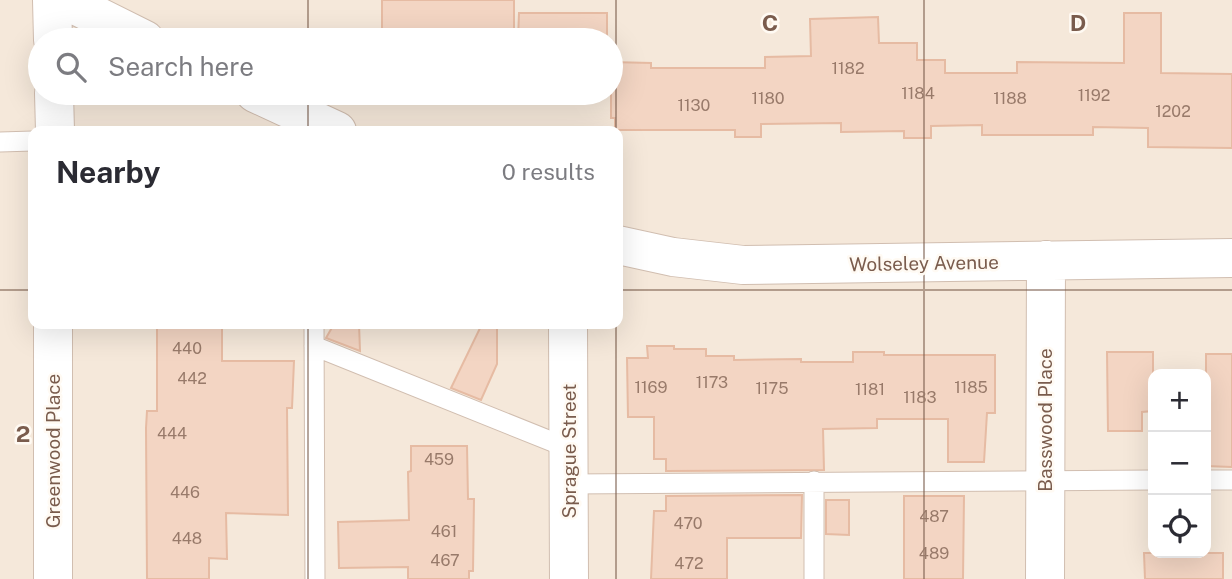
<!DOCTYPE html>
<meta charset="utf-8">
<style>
:root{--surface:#fff;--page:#f7f7f7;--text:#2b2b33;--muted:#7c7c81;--line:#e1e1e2}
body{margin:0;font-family:"Public Sans",sans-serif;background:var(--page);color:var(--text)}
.controls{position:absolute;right:21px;bottom:21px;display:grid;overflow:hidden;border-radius:14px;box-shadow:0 7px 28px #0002}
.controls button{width:63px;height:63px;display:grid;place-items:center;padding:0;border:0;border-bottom:2px solid var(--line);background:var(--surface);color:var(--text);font:35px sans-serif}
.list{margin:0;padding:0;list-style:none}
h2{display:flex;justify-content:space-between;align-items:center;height:91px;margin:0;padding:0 28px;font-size:30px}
h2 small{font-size:23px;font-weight:400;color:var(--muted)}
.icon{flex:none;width:38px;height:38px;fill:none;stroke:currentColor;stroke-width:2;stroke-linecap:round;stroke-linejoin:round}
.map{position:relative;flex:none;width:1232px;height:579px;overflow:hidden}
.search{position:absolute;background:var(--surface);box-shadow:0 7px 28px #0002;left:28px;top:28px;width:595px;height:77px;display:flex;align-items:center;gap:18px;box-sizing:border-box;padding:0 24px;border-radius:38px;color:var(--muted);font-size:26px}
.panel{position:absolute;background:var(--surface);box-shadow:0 7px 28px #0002;left:28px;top:126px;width:595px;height:203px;border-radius:14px}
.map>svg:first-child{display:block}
.residential{fill:#f5e8da;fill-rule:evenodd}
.building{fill:#f3d5c3;stroke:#e6bba3;stroke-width:2}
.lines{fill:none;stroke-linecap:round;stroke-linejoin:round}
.lane-casing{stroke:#d1beb0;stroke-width:21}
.street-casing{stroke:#d1beb0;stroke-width:40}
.lane{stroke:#fff;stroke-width:19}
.street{stroke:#fff;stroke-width:38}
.grid{fill:none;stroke:#7a5c4d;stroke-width:2;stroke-opacity:0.55}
.labels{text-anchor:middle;stroke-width:5;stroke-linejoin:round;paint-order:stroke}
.number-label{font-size:16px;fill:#987a6a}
.street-label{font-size:19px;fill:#7a5c4d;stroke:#fffaf3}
.grid-label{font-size:23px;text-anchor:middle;font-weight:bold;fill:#7a5c4d;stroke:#fffaf3;stroke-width:5;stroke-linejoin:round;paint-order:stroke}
</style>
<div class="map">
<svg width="1232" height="579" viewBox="0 0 1232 579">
<rect width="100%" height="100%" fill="#fdf6ec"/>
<path class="residential" d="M0 0H1232V579H0ZM40 40H611V93H40ZM33 131H618V324H33ZM1153 374H1206V553H1153Z"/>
<path class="building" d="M382 0H514V30L434 31V40H382Z
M519 13H607V40H518Z
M1124 13H1161V73L1232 74V148L1148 147V128L1093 127V135H982V125L931 126V138H904V131L841 132V123L761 124V137H735V130H615V118H611V62L651 63V68H765V57L811 56 810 19 878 17 879 43H917V60H945V73H1017V62L1124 63Z
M157 324H222V361H294L292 408H287L288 515 226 513 227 559 209 558V579H147L146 428 147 411H157Z
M334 324H359L360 351 326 338Z
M482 324H497V364L481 400 451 388Z
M647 346H674V349H706V356H734V360L801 359V362H853V352H884V355H995V413H987L984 462H948V419H877V428L823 429 824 470 666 471V459H654V417H628L627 358H648Z
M1107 352H1153V411L1142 412V431H1108Z
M1206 354H1232V467L1206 466Z
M411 446H467L468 499H474L473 571H469V579H408V567L339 568 338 522 409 520 408 472 411 471Z
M802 495 801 538H727V579H651L654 511H666V496Z
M904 496H964L963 579H904Z
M826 500H849V535L826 534Z
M1144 553H1223V579H1145Z"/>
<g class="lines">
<defs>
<path id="lane" d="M0 142 33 141
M314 324 315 579
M314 346 568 448
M1206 480H1232
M569 484 1153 480
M814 579V481"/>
<path id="street" d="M52 0 53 40
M65 0 145 40
M54 93 55 131
M255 93 337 131
M618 245 673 257 743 265 1232 258
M53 324V579
M568 324 569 579
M1045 579 1046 260"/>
</defs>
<use href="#lane" class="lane-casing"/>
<use href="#street" class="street-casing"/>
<use href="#lane" class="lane"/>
<use href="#street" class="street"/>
</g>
<path class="grid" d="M308 0V40M616 0V131M924 0V579M308 93V131M0 290H33M618 290H1232M308 324V579M616 324V579"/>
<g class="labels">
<g class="number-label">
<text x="848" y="74">1182</text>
<text x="918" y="99">1184</text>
<text x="1094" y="101">1192</text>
<text x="768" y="104">1180</text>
<text x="1010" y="104">1188</text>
<text x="694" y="111">1130</text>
<text x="1173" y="117">1202</text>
<text x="187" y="354">440</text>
<text x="192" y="384">442</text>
<text x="712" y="388">1173</text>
<text x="651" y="393">1169</text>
<text x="971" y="393">1185</text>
<text x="772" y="394">1175</text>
<text x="870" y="395">1181</text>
<text x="920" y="403">1183</text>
<text x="172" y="439">444</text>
<text x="439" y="465">459</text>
<text x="185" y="498">446</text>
<text x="934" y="522">487</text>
<text x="688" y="529">470</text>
<text x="444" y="537">461</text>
<text x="187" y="544">448</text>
<text x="934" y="559">489</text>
<text x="445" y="566">467</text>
<text x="689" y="569">472</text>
</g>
<g class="street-label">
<text transform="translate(924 263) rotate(-1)" y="7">Wolseley Avenue</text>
<text transform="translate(1045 420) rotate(-90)" y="7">Basswood Place</text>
<text transform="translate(53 451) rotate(-90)" y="7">Greenwood Place</text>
<text transform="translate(569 451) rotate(-90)" y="7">Sprague Street</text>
</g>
</g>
<g class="grid-label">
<text x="770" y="31">C</text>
<text x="1078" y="31">D</text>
<text x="23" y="442">2</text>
</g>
</svg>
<div class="controls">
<button>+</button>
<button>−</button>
<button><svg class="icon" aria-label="locate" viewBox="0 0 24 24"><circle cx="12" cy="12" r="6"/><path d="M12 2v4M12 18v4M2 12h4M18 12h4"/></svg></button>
</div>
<div class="search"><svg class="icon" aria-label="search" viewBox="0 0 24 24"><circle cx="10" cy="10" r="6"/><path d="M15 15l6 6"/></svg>Search here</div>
<section class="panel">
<h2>Nearby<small>0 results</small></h2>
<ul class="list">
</ul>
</section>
</div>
